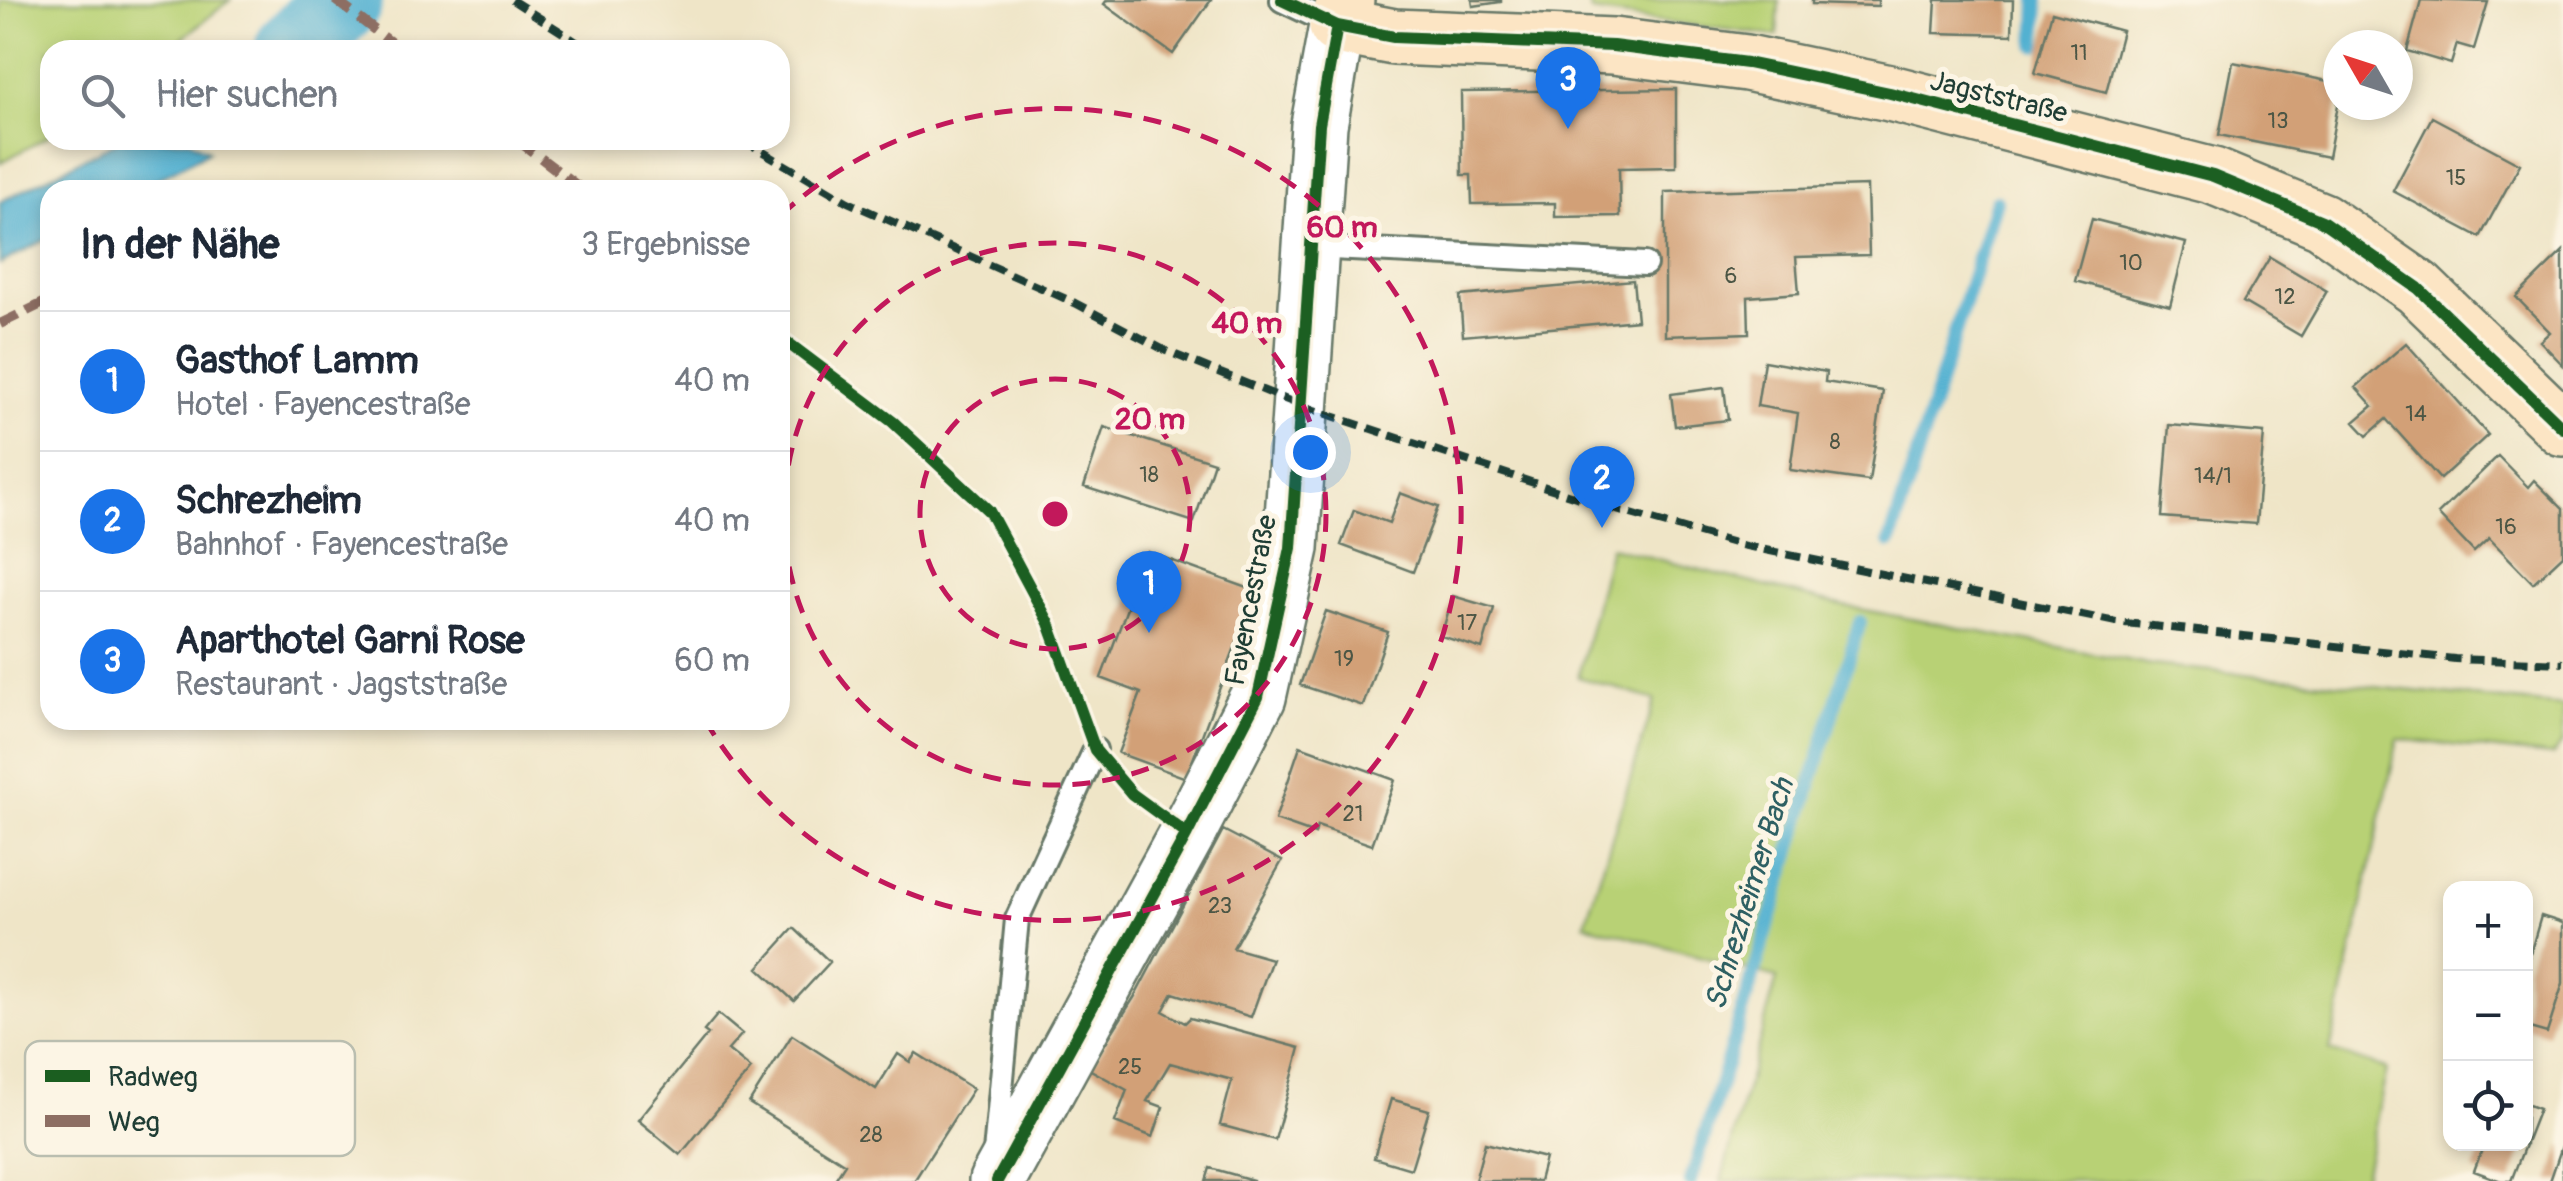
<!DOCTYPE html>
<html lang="de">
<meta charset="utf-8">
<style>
:root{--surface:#fff;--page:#f6f6f7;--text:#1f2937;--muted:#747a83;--line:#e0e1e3;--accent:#1a73e8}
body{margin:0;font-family:Pangolin,sans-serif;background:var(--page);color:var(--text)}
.controls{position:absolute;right:30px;bottom:30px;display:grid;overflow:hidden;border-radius:20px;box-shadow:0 5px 15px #0003}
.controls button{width:90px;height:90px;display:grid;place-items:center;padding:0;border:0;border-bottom:2px solid var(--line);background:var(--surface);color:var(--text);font:50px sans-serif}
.compass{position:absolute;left:2323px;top:30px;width:90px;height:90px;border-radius:50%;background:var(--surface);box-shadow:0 5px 15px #0003;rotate:309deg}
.you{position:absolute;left:1310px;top:452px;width:35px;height:35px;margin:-25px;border:8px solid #fff;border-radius:50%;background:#1a73e8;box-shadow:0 0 0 15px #1a73e833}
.badge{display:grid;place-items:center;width:65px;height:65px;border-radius:50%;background:var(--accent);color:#fff;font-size:32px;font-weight:700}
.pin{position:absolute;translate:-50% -82px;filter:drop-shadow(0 2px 5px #0008)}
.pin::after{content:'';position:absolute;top:52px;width:35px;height:30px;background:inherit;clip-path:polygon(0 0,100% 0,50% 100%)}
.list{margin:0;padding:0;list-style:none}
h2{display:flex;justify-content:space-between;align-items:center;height:130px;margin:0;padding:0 40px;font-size:42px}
h2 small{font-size:32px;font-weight:400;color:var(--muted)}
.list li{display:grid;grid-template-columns:65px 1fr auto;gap:30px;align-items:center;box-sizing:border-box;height:140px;padding:0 40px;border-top:2px solid var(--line)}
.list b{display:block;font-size:38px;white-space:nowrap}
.list p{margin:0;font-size:32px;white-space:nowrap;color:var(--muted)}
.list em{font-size:32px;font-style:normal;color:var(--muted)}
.icon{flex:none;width:55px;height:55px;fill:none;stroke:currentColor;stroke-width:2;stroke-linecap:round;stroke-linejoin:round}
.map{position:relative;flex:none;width:2563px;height:1181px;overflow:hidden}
.search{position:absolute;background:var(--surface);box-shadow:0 5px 15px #0003;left:40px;top:40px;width:750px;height:110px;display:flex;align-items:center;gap:25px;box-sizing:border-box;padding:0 35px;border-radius:30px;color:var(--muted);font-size:38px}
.panel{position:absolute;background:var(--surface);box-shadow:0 5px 15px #0003;left:40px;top:180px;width:750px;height:550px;border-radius:30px}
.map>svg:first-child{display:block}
.green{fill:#b8d175;stroke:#6c8754;stroke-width:2.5}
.water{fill:#52b1d1;stroke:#387782;stroke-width:2.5}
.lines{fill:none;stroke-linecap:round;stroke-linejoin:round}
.stream{stroke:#52b1d1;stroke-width:14}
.river{stroke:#52b1d1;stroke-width:80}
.building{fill:#d2a077}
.service-casing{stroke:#687867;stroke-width:28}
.tertiary-casing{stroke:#687867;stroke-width:60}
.secondary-casing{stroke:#687867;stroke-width:60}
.service{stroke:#fff;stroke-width:22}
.tertiary{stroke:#fff;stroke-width:55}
.secondary{stroke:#fce5c4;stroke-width:55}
.rail{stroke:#1f3d34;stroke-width:8;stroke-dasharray:15 8;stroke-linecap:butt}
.quiet{stroke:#8d6e63;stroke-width:10;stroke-dasharray:20 10;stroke-linecap:butt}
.cycleway-casing{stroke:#fcf5e5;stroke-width:19}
.cycleway{stroke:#1b5e20;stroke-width:12}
.ring{fill:none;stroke:#c2185b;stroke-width:5;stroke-dasharray:18 12}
.labels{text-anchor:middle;stroke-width:10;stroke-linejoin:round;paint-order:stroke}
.number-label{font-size:22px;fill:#4c5645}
.street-label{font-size:28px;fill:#1f3d34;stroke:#fcf5e5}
.water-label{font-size:30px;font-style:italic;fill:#2e6063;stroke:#fcf5e5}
.key{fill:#fcf5e5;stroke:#babeb0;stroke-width:2.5}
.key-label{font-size:28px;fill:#1f3d34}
.centre{fill:#c2185b;stroke:#fcf5e5;stroke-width:5}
.ring-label{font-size:30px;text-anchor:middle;font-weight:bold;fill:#c2185b;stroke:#fcf5e5;stroke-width:10;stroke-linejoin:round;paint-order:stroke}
</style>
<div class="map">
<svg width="2563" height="1181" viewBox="0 0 2563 1181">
<rect width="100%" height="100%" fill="#fcf5e5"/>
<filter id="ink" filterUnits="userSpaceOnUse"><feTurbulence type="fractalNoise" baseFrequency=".01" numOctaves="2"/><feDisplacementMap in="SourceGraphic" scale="20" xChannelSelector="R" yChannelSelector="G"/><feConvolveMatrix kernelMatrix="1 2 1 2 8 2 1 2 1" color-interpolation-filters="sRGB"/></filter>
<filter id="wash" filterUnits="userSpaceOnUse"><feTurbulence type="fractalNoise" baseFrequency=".0048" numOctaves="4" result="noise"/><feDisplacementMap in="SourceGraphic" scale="40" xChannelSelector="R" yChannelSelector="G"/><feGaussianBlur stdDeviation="2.25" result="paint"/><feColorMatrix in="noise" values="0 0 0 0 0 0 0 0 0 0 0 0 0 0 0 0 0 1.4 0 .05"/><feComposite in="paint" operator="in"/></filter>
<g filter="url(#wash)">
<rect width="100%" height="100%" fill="#efe5c7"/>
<path class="green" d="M0 0H230L168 50H50V135L0 163Z
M1589 0H1779L1777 36 1591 12Z
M1610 547 1844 606 2153 665 2563 706V742L2552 756 2398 739 2330 1051 2387 1069 2363 1181H1721L1777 978 1585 924 1655 700 1578 677Z"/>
<path class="water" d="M120 140H190L209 151 137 190H50V237L0 264V202Z"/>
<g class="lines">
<path class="stream" d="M2036 45 2038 0
M1890 542 1996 201
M1691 1181 1860 622"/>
<path class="river" d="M294 50 343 0"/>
</g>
<g id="blocks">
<path class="building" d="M1107 0H1211L1173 54 1104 4Z
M1472 0H1501V2L1473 6Z
M1812 0H1878V6L1812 4Z
M1936 0H2013L2012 35 1934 33Z
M2421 0 2488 2 2474 49 2457 44 2451 64 2407 51Z
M2052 12 2122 31 2106 92 2035 73Z
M2233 62 2338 83V105L2328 157 2219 135Z
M1676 89V167L1619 168 1620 216 1555 217V203L1472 204 1471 175H1462L1461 92Z
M2432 117 2520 164 2480 237 2393 191Z
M1867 186 1869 255 1796 257 1799 293 1748 297 1749 333 1665 336V192Z
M2092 219 2186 243 2170 306 2075 281Z
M2563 251V365L2540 341 2550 332 2516 297Z
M2270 257 2327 291 2301 336 2243 302Z
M1633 280 1637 320 1463 336 1460 296Z
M2406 343 2488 435 2440 479 2386 419 2367 436 2354 422 2373 406 2356 387Z
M1764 361 1826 372 1825 382 1883 391 1869 481 1790 470 1798 413 1757 406Z
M1724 387 1728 420 1675 426 1671 394Z
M2169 425 2264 433 2256 524 2162 517Z
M1104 427 1214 462 1194 522 1084 487Z
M2498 456 2528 487 2534 480 2563 509V555L2533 583 2489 538 2474 552 2438 514Z
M1400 493 1438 507 1413 572 1341 545 1354 510 1389 523Z
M1148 552 1256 591 1186 778 1118 753 1141 693 1101 678Z
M1453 596 1494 608 1482 649 1441 636Z
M1326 611 1388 632 1363 706 1300 685Z
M1300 746 1395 780 1372 845 1317 826 1315 834 1275 820Z
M1223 830 1282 861 1233 948 1272 959 1251 1017 1173 993 1163 1011 1185 1023 1190 1018 1300 1048 1275 1140 1220 1125 1232 1080 1170 1063 1147 1101 1163 1107 1153 1137 1115 1122 1127 1090 1089 1069 1135 996Z
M2541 916 2563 923V983L2547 1033 2526 1027V968Z
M794 928 830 962 794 1001 758 968Z
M718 1014 742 1034 728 1050 751 1069 680 1155 638 1120 708 1034 704 1031Z
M792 1035 876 1089 898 1054 910 1062 916 1053 973 1089 914 1181H834L845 1164 749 1103Z
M1391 1099 1429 1110 1411 1169 1374 1158Z
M2526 1104 2539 1109 2511 1181H2501L2474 1171 2484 1144H2526Z
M1485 1143 1545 1158 1539 1181H1475Z
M2562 1146 2563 1181H2550Z
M1210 1168 1253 1180V1181H1206Z"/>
</g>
</g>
<g filter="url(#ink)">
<use href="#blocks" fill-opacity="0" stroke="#687867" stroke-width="2.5"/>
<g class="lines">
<defs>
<path id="service" d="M1282 0 1337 26
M1312 247 1645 264
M995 1153 1017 919 1095 750"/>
<path id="tertiary" d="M997 1181 1187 834 1258 697 1291 548 1319 125 1337 26"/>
<path id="secondary" d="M1346 0 1337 26 1394 37 1613 46 1747 63 1890 93 2213 176 2322 221 2418 288 2563 428"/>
</defs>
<use href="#service" class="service-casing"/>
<use href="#tertiary" class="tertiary-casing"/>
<use href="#secondary" class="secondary-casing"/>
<use href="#service" class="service"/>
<use href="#tertiary" class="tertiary"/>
<use href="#secondary" class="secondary"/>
<path class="rail" d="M512 0 589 50
M743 140 848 202 1075 303 1166 351 1302 406 1606 507 1741 545 2116 622 2455 659 2563 663"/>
<path class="quiet" d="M335 0 401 50
M517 140 583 190
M0 324 50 300"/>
<defs>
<path id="cycleway" d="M1282 0 1337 26 1394 37 1613 46 1747 63 1890 93 2213 176 2322 221 2418 288 2563 428
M780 337 893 422 989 511 1049 623 1095 750 1132 794 1187 834
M997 1181 1187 834 1258 697 1291 548 1319 125 1337 26"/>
</defs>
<use href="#cycleway" class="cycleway-casing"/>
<use href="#cycleway" class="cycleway"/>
</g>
</g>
<g class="ring">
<circle cx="1055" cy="514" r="135"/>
<circle cx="1055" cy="514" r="271"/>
<path d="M781 215A406 406 0 1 1 705 720"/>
</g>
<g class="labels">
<g class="number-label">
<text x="2079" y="60">11</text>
<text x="2278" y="128">13</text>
<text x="2456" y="185">15</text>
<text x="2131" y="270">10</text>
<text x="1731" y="283">6</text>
<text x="2285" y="304">12</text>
<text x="2416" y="421">14</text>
<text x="1835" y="449">8</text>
<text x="1149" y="482">18</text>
<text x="2213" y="483">14/1</text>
<text x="2506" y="534">16</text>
<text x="1467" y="630">17</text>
<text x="1344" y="666">19</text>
<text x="1353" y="821">21</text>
<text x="1220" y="913">23</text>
<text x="1130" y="1074">25</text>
<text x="871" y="1142">28</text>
</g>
<g class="street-label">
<text transform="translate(1999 96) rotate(14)" y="10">Jagststraße</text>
<text transform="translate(1250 600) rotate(-79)" y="10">Fayencestraße</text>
</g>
<g class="water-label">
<text transform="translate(1749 894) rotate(-73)" y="10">Schrezheimer Bach</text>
</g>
</g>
<rect x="25" y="1041" width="330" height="115" rx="15" class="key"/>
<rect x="45" y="1070" width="45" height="12" fill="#1b5e20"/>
<rect x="45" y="1115" width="45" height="12" fill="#8d6e63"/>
<g class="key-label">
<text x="108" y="1086">Radweg</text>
<text x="108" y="1131">Weg</text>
</g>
<circle cx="1055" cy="514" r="15" class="centre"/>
<g class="ring-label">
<text x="1342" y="237">60 m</text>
<text x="1247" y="333">40 m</text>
<text x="1150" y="429">20 m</text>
</g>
</svg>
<div class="controls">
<button>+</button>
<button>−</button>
<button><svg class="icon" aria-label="locate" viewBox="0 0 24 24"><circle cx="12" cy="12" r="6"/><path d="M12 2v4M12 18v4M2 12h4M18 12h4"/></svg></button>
</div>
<svg class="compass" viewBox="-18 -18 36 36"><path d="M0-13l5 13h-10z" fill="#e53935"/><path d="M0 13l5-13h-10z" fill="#747a83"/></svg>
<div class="you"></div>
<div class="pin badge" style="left:1149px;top:633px">1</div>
<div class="pin badge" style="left:1602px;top:528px">2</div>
<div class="pin badge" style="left:1568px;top:129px">3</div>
<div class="search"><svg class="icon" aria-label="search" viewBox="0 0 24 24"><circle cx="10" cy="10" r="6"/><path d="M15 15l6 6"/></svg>Hier suchen</div>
<section class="panel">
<h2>In der Nähe<small>3 Ergebnisse</small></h2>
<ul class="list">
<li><span class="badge">1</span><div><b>Gasthof Lamm</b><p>Hotel · Fayencestraße</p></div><em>40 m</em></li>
<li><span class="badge">2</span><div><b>Schrezheim</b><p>Bahnhof · Fayencestraße</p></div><em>40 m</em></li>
<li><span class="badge">3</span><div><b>Aparthotel Garni Rose</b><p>Restaurant · Jagststraße</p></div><em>60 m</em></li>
</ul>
</section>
</div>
